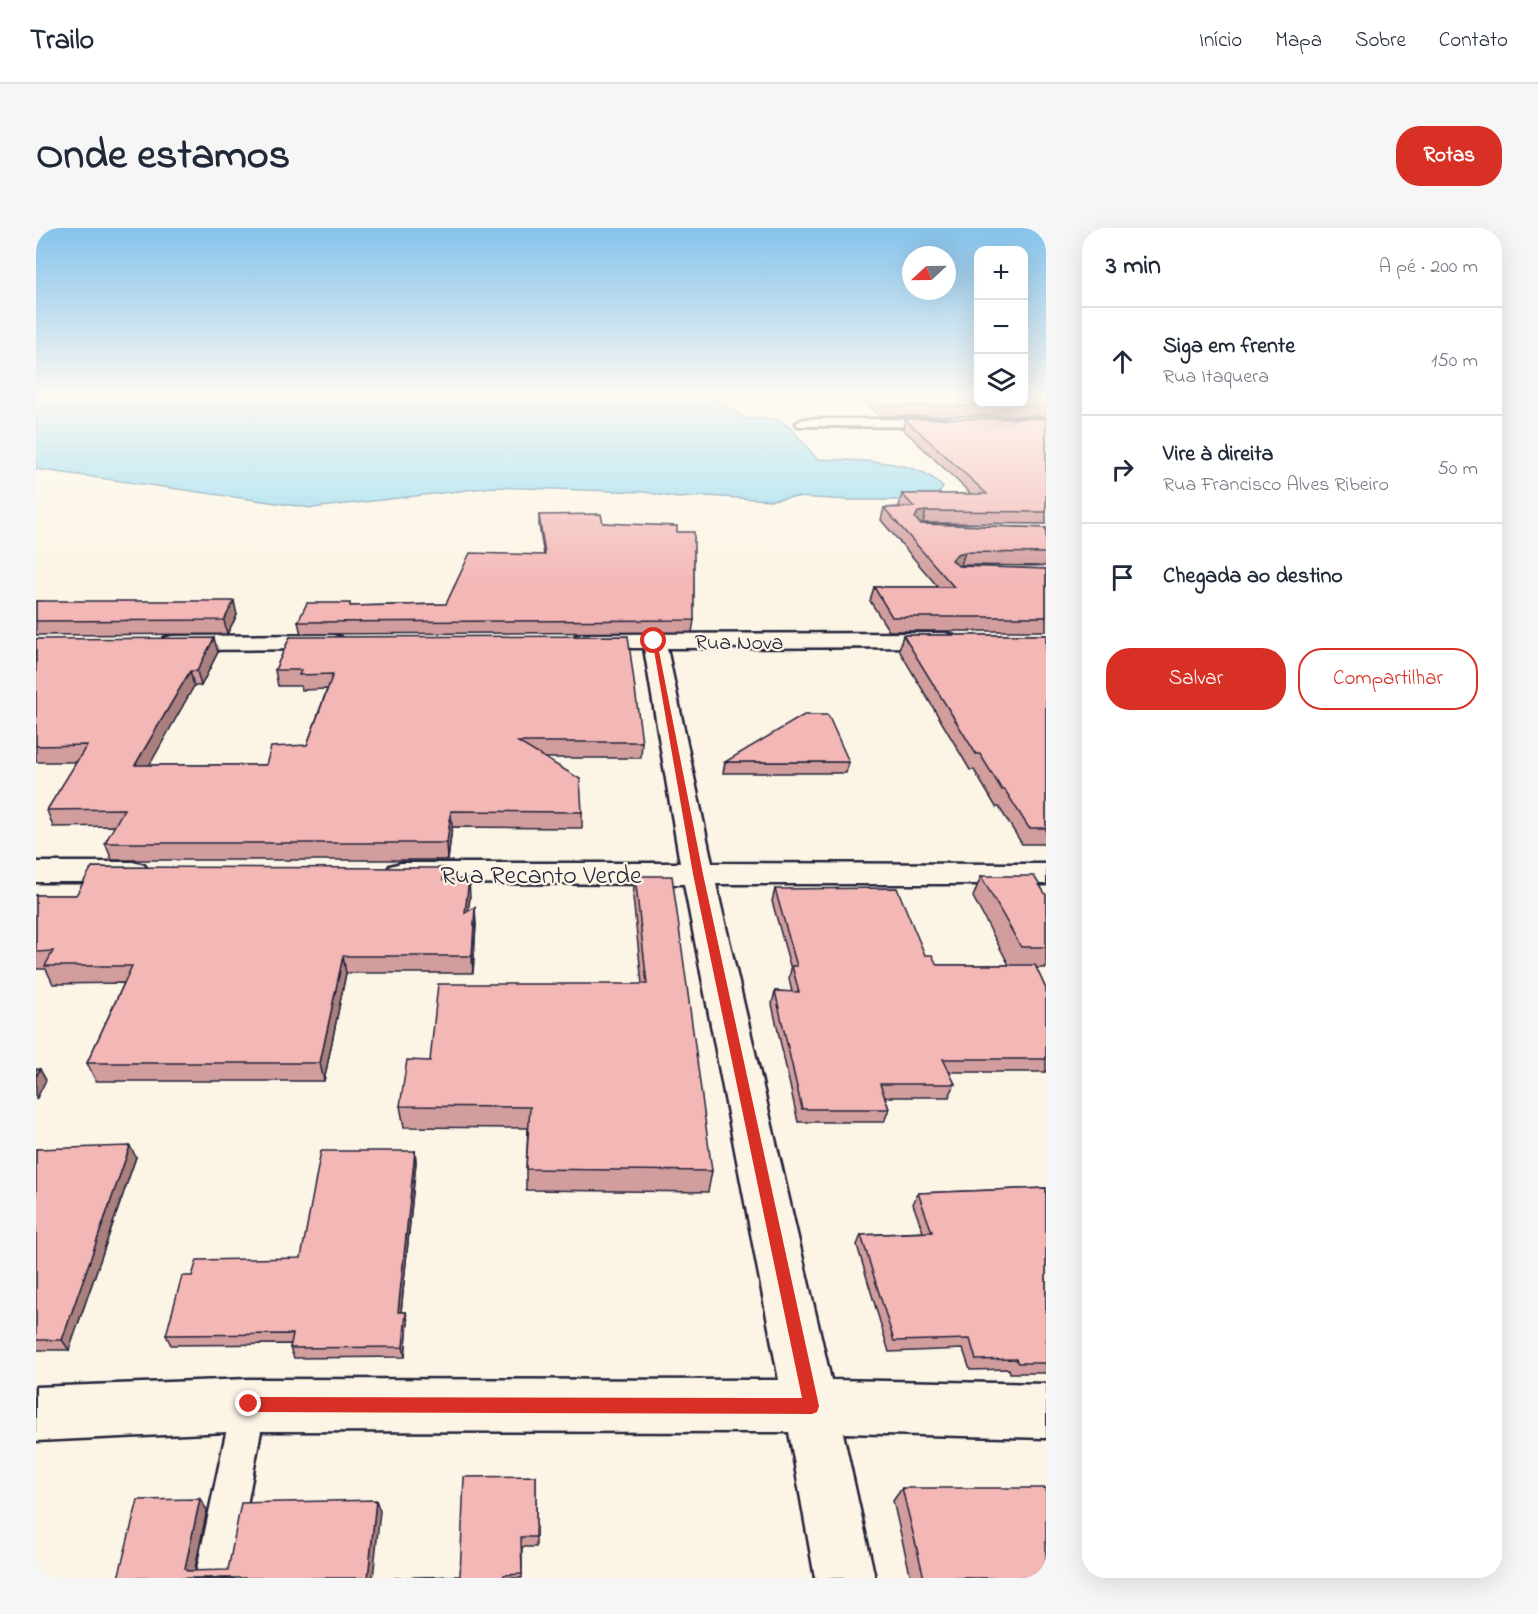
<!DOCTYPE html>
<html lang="pt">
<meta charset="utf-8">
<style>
:root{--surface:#fff;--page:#f6f6f7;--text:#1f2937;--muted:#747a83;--line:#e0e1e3;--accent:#d93025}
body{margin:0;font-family:"Indie Flower",sans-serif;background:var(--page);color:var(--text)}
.controls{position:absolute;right:18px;top:18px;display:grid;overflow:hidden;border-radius:12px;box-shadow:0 6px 24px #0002}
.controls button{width:54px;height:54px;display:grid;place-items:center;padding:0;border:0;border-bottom:2px solid var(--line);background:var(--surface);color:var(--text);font:30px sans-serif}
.compass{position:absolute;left:866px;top:18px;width:54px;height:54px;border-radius:50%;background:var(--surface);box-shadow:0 6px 24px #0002;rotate:248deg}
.stop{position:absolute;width:18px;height:18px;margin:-14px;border:4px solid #d93025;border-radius:50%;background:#fff}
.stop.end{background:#d93025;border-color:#fff;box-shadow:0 2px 6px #0008}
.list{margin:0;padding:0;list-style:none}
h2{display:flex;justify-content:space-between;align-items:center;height:78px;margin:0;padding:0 24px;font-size:26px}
h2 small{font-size:20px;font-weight:400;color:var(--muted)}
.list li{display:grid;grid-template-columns:39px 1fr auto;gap:18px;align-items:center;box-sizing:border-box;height:108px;padding:0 24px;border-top:2px solid var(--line)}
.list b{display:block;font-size:22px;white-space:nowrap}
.list p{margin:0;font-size:20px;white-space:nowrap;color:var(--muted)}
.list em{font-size:20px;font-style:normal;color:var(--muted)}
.actions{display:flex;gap:12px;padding:18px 24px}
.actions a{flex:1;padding:14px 0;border:2px solid var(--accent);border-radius:24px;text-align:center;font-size:21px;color:var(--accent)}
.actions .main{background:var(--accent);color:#fff}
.icon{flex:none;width:33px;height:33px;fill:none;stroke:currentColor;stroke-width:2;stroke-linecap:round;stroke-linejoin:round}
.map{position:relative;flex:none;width:1010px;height:1350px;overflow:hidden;border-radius:24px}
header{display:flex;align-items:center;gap:36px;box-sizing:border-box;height:84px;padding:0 30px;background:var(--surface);border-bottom:2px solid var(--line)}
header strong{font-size:28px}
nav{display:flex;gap:33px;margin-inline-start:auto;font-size:21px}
.intro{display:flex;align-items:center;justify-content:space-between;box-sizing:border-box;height:144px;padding:0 36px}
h1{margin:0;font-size:42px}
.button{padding:15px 27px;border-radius:24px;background:var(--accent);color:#fff;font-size:21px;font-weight:700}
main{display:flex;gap:36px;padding:0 36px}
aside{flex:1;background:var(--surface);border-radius:24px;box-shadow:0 6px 24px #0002}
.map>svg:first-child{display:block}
.water{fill:#90d9f1;stroke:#6490a8;stroke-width:1.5}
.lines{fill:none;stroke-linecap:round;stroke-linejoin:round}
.lane-casing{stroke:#22223b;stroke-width:5}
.street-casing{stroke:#22223b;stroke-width:5}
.lane{fill:#fcf5e5;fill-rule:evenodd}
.street{fill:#fcf5e5;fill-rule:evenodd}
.wall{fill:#d19d9d;stroke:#22223b;stroke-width:1.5}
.shaded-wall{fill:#aa807f;stroke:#22223b;stroke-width:1.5}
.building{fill:#f3b7b6;stroke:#22223b;stroke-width:1.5}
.route{fill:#d93025}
.labels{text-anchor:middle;stroke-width:4.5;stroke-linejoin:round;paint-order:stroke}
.far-street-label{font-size:22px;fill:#22223b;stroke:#fcf5e5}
.street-label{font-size:26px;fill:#22223b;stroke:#fcf5e5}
</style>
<header>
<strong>Trailo</strong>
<nav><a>Início</a><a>Mapa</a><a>Sobre</a><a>Contato</a></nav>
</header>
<div class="intro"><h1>Onde estamos</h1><a class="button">Rotas</a></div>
<main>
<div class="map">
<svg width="1010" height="1350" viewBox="0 0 1010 1350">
<rect width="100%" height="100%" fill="#fcf5e5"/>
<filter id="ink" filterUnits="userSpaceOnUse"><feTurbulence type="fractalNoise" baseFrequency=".0167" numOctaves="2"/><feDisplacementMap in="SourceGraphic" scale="12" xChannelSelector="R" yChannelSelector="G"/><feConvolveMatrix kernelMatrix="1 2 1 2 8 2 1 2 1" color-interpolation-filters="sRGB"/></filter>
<g filter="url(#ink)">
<path class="water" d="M0 167H672L711 191H741L755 200 781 231C816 233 885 229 907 260L901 267 877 272H816L759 269 735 272 671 268 642 270 608 264 457 259 276 280 0 241Z"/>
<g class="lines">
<defs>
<path id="lane" d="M213 1160 225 1165 230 1177 197 1350H159L196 1177 201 1165Z"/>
<path id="street" d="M767 191H912L919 195 912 199 762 198 760 195Z
M909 405 917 407 920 412 917 417 909 419 631 420 676 635 1010 636V656H680L795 1152 1010 1156V1210L807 1205 839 1350H779L753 1204 213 1203 0 1213V1159L213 1151 743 1152 648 656 365 655 354 652 349 645 354 638 365 635H644L608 420H547L539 418 536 413 539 408 547 406Z
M297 407 305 409 308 414 305 419 297 421 136 422 128 420 125 415 128 410 136 408Z
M0 634H97L108 637 113 644 108 651 97 654H0Z"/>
</defs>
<use href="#lane" class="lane-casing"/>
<use href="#street" class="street-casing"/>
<use href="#lane" class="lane"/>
<use href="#street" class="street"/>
</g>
<path class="wall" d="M822 167H1010V188H844Z
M1010 190V296L887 295 884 296 1010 300V338L925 337 922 338 1010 341V403H853L834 373 838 359H902L845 292 848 280 864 279 863 278 866 266H935L867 201 869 191Z
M503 287 641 304 658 392 656 404 265 406 262 394 314 378 410 376 508 327 503 298Z
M0 373 201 387 191 406 0 407Z
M867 407H1010V616H986L963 579H960L938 542H934L863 422Z
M254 409 606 514 605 530H509L546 584V600L416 599 412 632H76L69 615 79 598 17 599 11 582 41 534H0V411L182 424 165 458H158L113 537H230L271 517 291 461 266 462 265 458H242L239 442Z
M689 534H813L810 545H687Z
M599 648 676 943 672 964 490 962V941L492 900 368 899 364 878 394 833 606 756 597 669Z
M945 648 1010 667V740H1000L1010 761V844H913L919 856 913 869H849L853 881 848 894H762L736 776 739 763 756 764 753 751 755 741 736 673 739 661 901 737H973L937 669Z
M409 652 434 669 432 683 440 696 437 745H310L288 853H60L51 835 88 755 17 756 10 741H0V667H40Z
M0 921 100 929 33 1122H0Z
M379 923 380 934 365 1084H370L372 1094 369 1129 258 1130 254 1120 255 1116 135 1117 130 1107 156 1048 265 1030Z
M1010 960V1145H974L973 1141 934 1142 927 1121 853 1124 821 1017 825 1007 887 1004 877 976 882 965Z
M500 1248V1319H486V1350H358L424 1348Z
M866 1260 1010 1350H875L857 1273Z"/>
<path class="shaded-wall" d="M890 283 887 295 879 297V290L882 284Z
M929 324 925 337 917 339 916 332 921 326Z
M198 373 201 387 191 406 188 392Z
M178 410 182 424 165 458 161 443Z
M154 443 158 458 104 554 99 537Z
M415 583 416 599 412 632 411 615Z
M433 651 434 669 430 702 429 685Z
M439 679 440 696 437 745 436 728Z
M307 728 310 745 288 853 284 835Z
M4 841 10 852 0 872V849Z
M94 918 100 929 33 1122 26 1112Z
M379 923 380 934 364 1094 362 1084Z
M370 1084 372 1094 369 1129 367 1119Z
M164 1271 171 1282 157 1350 149 1340Z
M340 1272 344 1283 337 1350H332Z"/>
<path class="building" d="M834 167H942V176H987V167H1010V178H846Z
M1010 190V284L890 283 882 284 879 290 884 296 1010 300V325L929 324 921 326 916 332 922 338 1010 341V389H856L838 359H918L848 280 878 279 866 266H951L869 191Z
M565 286 567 295 641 298V304H658V392L262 394 271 375H314V378L410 376 434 325 509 327 503 287Z
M0 373H198L188 392 0 393Z
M867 407H1010V600H993L969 562H966L944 526H940Z
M592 408 606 514H482L544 551 546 584 415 583 411 615H69L88 581 11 582 51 517 0 518V411L178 410 161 443H154L99 537H230L235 519 271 517 297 446 263 447 265 442H239L254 409Z
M768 487H792L813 534H689Z
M56 639 408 640 407 652 433 651 429 685 439 679 436 728H307L284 835H51L96 738H9L17 723 0 724V667H40Z
M599 648H636L676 943 490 941 494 879 364 878 371 832 394 833 402 756H611Z
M945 648H998L1010 667V719H985Z
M861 660 889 727H896L901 737H999L1010 761V831H907L919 856H844L853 881H766L739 763 763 764 756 738H761L739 661Z
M0 841H4L0 849Z
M94 918 26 1112H0V921Z
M285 923H379L362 1084H370L367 1119 254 1120 257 1106 130 1107 146 1048H156L161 1032 265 1030Z
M1010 960V1135H982L980 1131 940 1132 934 1111 858 1113 825 1007 896 1004 882 965Z
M500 1248V1309H485L486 1346 468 1347V1350H358L424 1348 428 1249Z
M866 1260H1010V1350H888Z
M164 1271 149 1340 151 1343 192 1342 205 1275 340 1272 332 1350H82L102 1272Z"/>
</g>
<linearGradient id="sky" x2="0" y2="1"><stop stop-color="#85c3ec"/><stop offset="0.47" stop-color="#fefaf3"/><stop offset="1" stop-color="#fefaf3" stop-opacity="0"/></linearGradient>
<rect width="1010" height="356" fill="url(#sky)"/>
<path class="route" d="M616 411 621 413 667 646 783 1178 781 1184 776 1186 213 1184 207 1182 205 1176 207 1171 213 1169 766 1170 657 646Z"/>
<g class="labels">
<g class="far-street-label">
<text x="703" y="421">Rua Nova</text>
</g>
<g class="street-label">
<text x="505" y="655">Rua Recanto Verde</text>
</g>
</g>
</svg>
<div class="controls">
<button>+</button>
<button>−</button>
<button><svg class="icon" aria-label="layers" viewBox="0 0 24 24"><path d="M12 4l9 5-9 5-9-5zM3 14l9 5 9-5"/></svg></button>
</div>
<svg class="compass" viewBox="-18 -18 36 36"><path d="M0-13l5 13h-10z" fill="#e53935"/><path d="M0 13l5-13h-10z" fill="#747a83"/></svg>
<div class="stop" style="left:618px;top:413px"></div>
<div class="stop end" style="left:213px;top:1176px"></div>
</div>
<aside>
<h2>3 min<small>A pé · 200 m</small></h2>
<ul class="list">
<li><svg class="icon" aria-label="ahead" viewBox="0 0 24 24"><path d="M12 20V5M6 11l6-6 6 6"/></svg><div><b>Siga em frente</b><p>Rua Itaquera</p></div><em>150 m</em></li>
<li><svg class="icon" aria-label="right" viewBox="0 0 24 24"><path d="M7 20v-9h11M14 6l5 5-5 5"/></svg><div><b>Vire à direita</b><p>Rua Francisco Alves Ribeiro</p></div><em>50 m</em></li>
<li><svg class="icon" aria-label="arrive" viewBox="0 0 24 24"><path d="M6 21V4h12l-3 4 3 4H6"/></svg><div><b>Chegada ao destino</b></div></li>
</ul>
<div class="actions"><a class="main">Salvar</a><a>Compartilhar</a></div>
</aside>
</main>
